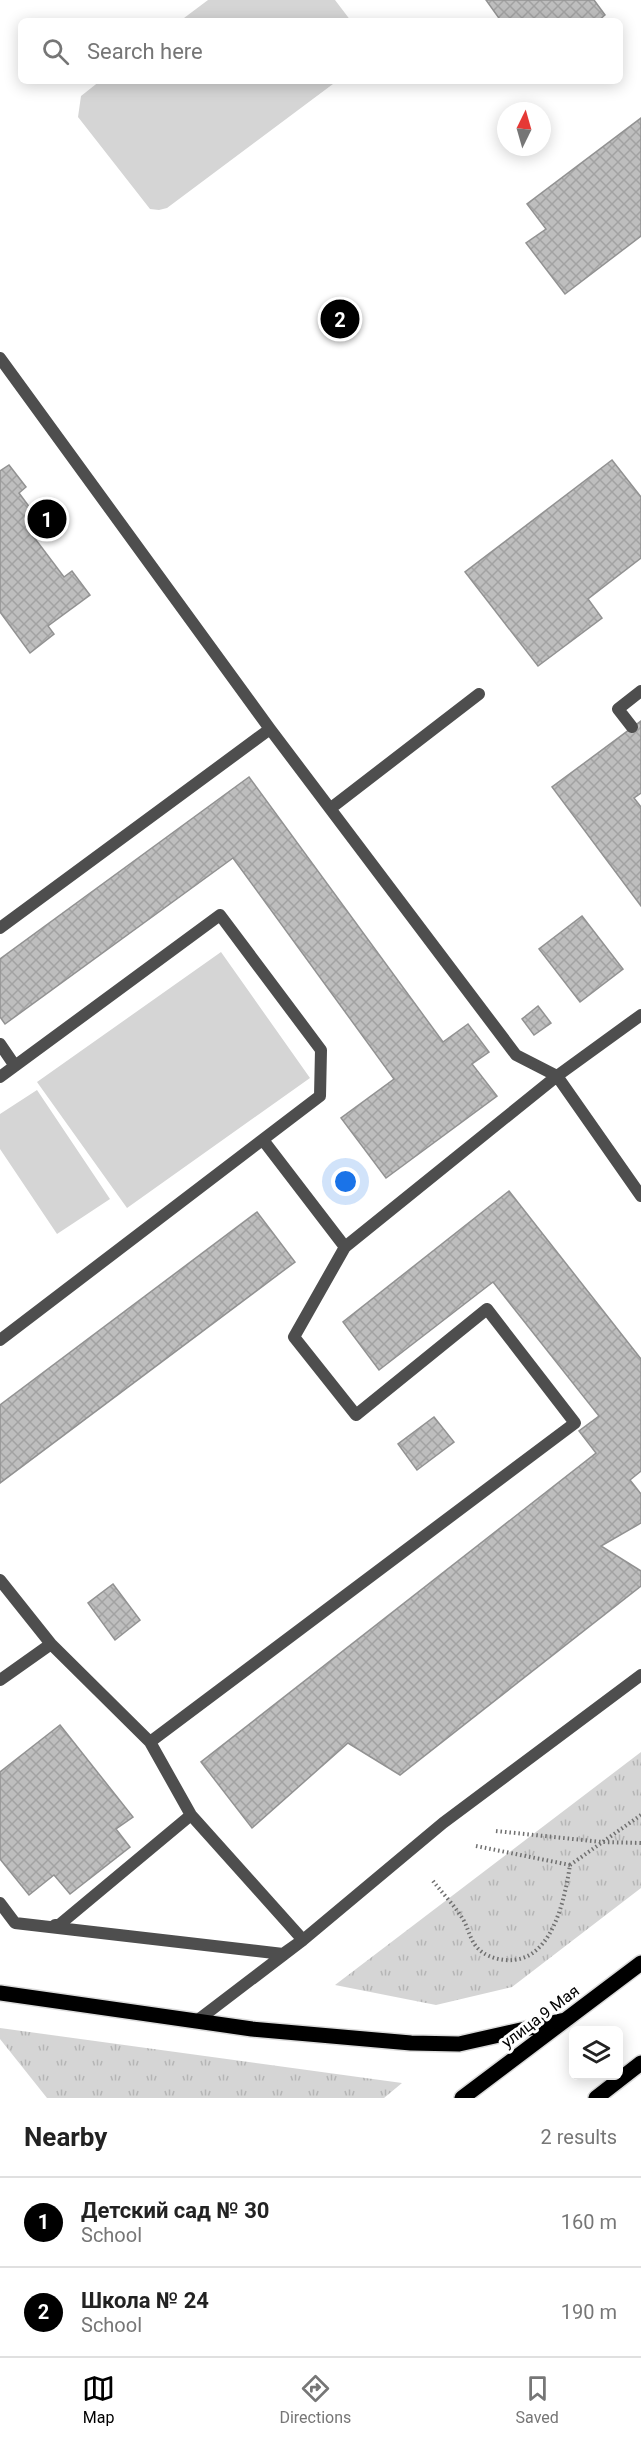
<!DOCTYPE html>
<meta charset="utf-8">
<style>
:root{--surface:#fff;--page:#f6f6f6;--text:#222;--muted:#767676;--line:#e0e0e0;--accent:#000}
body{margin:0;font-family:Roboto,sans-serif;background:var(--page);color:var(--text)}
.controls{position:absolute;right:18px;bottom:18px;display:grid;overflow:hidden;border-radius:9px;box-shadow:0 3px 15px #0003}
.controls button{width:54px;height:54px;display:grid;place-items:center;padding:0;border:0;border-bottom:2px solid var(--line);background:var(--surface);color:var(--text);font:30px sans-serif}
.compass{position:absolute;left:497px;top:102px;width:54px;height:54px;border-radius:50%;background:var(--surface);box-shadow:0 3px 15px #0003;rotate:5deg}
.you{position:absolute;left:346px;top:1182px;width:21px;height:21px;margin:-15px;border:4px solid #fff;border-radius:50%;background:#1a73e8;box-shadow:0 0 0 9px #1a73e833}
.badge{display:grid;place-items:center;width:39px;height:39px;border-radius:50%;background:var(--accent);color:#fff;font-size:20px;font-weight:700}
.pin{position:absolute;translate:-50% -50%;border:3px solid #fff;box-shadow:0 2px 6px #0006}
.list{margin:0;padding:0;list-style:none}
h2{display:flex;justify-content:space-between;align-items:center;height:78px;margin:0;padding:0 24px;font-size:26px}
h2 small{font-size:20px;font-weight:400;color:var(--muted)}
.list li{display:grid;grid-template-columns:39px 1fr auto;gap:18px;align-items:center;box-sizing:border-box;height:90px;padding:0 24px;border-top:2px solid var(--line)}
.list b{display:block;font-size:22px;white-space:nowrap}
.list p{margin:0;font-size:20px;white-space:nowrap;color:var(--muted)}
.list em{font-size:20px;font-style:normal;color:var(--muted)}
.icon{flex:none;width:33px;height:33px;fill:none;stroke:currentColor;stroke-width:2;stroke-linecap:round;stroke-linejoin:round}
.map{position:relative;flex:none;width:641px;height:2098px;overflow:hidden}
.search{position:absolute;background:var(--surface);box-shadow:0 3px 15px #0003;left:18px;right:18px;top:18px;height:66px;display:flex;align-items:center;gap:15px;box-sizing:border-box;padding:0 21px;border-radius:9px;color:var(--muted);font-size:22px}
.sheet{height:258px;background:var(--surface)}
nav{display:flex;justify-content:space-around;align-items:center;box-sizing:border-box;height:84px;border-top:2px solid var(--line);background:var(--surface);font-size:16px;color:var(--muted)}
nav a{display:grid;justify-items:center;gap:3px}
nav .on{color:var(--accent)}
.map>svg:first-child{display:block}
.grass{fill:url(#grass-tufts)}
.green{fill:#d5d5d5}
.building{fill:url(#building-cross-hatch);stroke:#929292;stroke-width:1.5}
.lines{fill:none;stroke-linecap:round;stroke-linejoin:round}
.primary-casing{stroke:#dbdbdb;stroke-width:18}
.path{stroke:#707070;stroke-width:4;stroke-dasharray:1.5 3;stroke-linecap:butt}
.service{stroke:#4e4e4e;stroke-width:12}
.primary{stroke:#000;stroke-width:15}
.labels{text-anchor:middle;stroke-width:6;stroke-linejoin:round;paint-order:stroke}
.street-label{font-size:16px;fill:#000;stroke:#fff}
</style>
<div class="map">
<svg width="641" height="2098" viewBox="0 0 641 2098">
<defs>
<pattern id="grass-tufts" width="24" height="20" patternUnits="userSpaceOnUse" patternTransform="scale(1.5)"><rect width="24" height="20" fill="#d5d5d5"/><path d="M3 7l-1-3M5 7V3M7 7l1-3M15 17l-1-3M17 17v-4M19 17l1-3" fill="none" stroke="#b5b5b5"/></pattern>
<pattern id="building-cross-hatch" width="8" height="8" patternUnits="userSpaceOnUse" patternTransform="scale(1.5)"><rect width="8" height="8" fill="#bebebe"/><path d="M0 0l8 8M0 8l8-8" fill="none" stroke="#a2a2a2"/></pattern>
</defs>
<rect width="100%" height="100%" fill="#fff"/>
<path class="grass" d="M641 1752V1888L512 1987 436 2005 335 1985Z
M0 2028 402 2083 384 2098H47L0 2039Z"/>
<path class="green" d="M208 0H335L351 21H180Z
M100 81H337L167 208 159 210 150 209 78 117 81 96Z
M221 952 310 1078 127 1208 37 1082Z
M37 1090 110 1199 57 1234 0 1149V1114Z"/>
<path class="building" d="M486 0H594L605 15 598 21H501Z
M641 118V236L565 294 526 243 546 229 527 204Z
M612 460 641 497V558L588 599 602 618 538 666 465 572Z
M9 465 26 487 19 493 45 528 33 536 64 577 72 571 90 595 48 626 54 634 30 653 0 612V471Z
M641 721V793L634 798 641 807V906L552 787Z
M249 777 443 1042 468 1024 489 1052 472 1064 497 1096 386 1178 341 1118 394 1079 233 858 5 1024 0 1017V959Z
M582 916 623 969 580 1002 539 949Z
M538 1006 551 1023 534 1035 522 1019Z
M509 1191 641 1359V1471L630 1480 641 1494V1523L601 1546 641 1571V1586L400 1775 348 1743 252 1828 201 1762 596 1453 579 1431 599 1416 493 1282 379 1370 343 1322Z
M257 1212 295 1262 0 1483V1405Z
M434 1417 454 1442 417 1470 398 1444Z
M113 1584 140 1620 115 1640 88 1603Z
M60 1725 133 1817 116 1829 130 1847 70 1894 54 1875 29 1895 0 1859V1772Z"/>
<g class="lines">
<defs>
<path id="primary" d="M0 1993 252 2029 411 2043 459 2044 565 2020
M462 2098 641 1963
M596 2098 641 2063"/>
</defs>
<use href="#primary" class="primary-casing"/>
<path class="path" d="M496 1831 602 1842 641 1843
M476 1846 570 1865
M433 1881C443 1894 456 1907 464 1921 470 1933 471 1944 482 1952 490 1958 504 1961 513 1960 553 1957 565 1898 570 1865L641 1815"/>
<path class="service" d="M0 358 270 729 516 1055 557 1076 641 1196
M632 727 618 709 641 691
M331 808 479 694
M0 928 270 729
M0 1044 15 1066
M0 1077 220 915 321 1050 320 1096 0 1340
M263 1140 345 1247
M0 1580 51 1644 150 1742 575 1423 487 1309 356 1415 294 1337 345 1247 557 1076 641 1015
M0 1680 51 1644
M0 1903 15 1923 283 1954 303 1940 191 1815 150 1742
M55 1925H59L191 1815
M198 2020 303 1940 443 1823 641 1675"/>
<use href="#primary" class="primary"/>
</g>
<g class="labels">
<g class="street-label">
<text transform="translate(540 2016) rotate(-37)" y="6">улица 9 Мая</text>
</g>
</g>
</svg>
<div class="controls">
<button><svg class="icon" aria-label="layers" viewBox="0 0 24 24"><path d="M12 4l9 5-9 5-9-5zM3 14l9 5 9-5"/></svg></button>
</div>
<svg class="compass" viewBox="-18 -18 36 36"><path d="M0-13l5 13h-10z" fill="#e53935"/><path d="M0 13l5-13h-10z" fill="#767676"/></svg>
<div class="you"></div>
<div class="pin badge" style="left:47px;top:519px">1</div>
<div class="pin badge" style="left:340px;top:319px">2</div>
<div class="search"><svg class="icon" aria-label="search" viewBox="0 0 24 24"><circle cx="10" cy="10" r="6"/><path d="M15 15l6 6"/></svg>Search here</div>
</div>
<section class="sheet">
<h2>Nearby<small>2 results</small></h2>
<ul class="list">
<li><span class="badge">1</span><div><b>Детский сад № 30</b><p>School</p></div><em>160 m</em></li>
<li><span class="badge">2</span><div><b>Школа № 24</b><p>School</p></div><em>190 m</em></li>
</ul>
</section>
<nav>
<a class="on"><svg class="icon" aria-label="map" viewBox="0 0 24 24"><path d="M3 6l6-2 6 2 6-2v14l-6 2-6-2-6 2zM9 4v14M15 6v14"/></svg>Map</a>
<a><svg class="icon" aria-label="directions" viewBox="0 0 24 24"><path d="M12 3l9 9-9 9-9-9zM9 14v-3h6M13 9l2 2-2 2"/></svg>Directions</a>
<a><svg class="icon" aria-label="saved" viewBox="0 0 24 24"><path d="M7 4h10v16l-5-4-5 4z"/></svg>Saved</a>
</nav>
